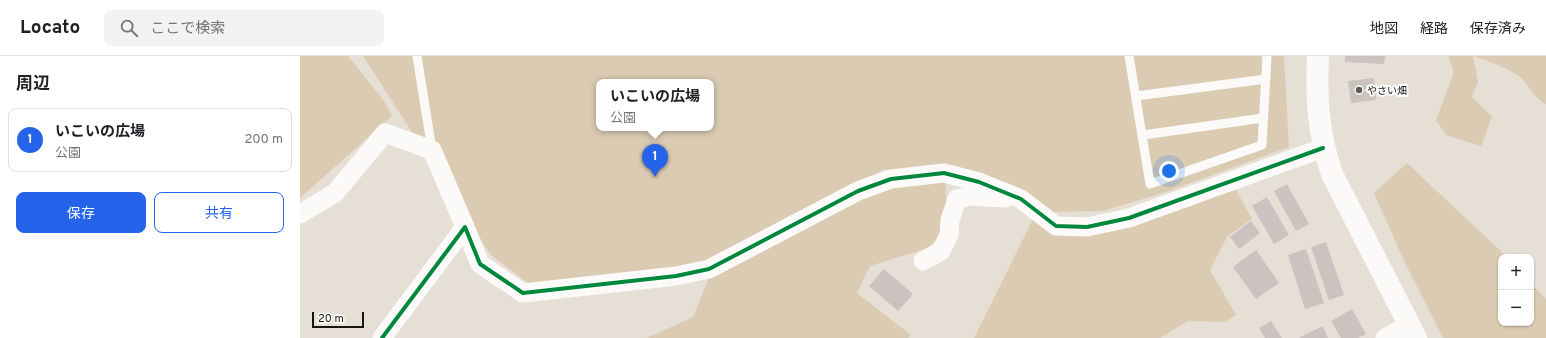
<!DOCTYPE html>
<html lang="ja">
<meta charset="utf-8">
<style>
:root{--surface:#fff;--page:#f2f2f2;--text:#202124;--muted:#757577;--line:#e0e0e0;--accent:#2563eb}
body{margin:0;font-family:Overpass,"Noto Sans JP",sans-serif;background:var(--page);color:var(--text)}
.controls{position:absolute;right:12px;bottom:12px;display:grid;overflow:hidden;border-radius:8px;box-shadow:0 1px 3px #0004}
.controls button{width:36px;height:36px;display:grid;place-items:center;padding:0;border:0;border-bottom:1px solid var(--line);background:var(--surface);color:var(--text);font:20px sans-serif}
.scale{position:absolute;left:12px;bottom:10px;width:52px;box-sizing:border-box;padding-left:4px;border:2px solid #18140e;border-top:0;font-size:11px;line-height:14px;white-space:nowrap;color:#18140e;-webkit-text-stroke:3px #fff;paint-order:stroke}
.you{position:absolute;left:869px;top:115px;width:14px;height:14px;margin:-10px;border:3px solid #fff;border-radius:50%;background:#1a73e8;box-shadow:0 0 0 6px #1a73e833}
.badge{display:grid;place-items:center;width:26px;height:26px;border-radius:50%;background:var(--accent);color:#fff;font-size:13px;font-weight:700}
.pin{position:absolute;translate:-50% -33px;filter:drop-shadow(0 1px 2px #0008)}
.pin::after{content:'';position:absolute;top:21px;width:14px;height:12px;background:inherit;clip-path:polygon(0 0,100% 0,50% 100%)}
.popup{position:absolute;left:296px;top:23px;width:118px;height:52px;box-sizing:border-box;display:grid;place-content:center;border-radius:8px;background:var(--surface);filter:drop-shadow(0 1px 3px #0005);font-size:13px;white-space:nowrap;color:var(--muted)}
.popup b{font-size:15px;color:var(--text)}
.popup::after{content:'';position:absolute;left:50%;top:100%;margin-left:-8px;border:8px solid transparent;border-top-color:var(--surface)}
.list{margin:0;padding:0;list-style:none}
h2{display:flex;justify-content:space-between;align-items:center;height:52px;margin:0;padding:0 16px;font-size:17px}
h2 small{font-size:13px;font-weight:400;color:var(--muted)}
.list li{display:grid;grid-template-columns:26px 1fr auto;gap:12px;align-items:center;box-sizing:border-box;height:64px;margin:0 8px 8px;padding:0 8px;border:1px solid var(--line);border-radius:8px}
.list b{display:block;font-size:15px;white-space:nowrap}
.list p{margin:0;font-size:13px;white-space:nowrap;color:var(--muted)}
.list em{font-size:13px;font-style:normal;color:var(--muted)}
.actions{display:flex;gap:8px;padding:12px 16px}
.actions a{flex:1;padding:9px 0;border:1px solid var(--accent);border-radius:8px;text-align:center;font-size:14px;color:var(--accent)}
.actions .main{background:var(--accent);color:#fff}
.icon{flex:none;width:22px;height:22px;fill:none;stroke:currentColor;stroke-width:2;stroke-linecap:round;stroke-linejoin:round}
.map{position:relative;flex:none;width:1246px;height:282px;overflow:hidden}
header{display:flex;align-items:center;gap:24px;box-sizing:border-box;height:56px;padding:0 20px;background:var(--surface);border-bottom:1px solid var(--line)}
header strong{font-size:19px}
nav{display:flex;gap:22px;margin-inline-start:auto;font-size:14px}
.search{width:280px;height:36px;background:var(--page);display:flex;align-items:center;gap:10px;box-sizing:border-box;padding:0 14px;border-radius:8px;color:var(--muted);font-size:15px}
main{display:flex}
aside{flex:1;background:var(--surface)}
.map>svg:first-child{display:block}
.green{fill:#dbcbb3;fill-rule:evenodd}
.building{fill:#cac3c0}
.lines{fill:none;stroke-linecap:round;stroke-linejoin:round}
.service{stroke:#fbfaf9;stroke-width:9}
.minor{stroke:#fbfaf9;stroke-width:19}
.tertiary{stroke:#fbfaf9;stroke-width:22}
.cycleway-casing{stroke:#fff;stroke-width:6}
.cycleway{stroke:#00873e;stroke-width:4}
.poi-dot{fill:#605b54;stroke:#fff;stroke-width:1.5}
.labels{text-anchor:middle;stroke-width:4;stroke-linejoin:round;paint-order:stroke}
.poi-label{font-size:10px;fill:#18140e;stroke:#fff;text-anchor:start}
</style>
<header>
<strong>Locato</strong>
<div class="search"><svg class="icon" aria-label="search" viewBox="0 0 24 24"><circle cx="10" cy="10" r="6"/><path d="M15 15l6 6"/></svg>ここで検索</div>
<nav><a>地図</a><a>経路</a><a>保存済み</a></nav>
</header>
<main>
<aside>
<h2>周辺<small></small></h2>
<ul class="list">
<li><span class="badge">1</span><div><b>いこいの広場</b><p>公園</p></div><em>200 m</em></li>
</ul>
<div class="actions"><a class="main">保存</a><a>共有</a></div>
</aside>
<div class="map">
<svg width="1246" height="282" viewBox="0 0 1246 282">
<rect width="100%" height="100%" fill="#e6dfd5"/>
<path class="green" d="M0 0H48L84 45 92 60 0 142Z
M63 0H984L989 91 863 137 803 155 750 156 645 123 648 172 628 192 570 210 557 237 611 279 608 282H347L393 261 410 219 558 135 623 120 585 113 494 158 408 210 228 227 191 199ZM299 26H411V72H299Z
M1148 0H1246V48C1235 43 1230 31 1222 23 1214 14 1184 3 1173 0L1178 26 1172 41 1192 61 1181 90 1146 79 1136 64 1154 16Z
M1107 107 1207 201H1201V267H1231V227L1246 243V282H1143L1106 209 1074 137Z
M936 134 952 163 927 181 910 214 936 259 925 266 888 265 860 282H674L734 161 787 171Z"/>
<path class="building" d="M1045 0H1085L1084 8 1045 6Z
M1074 22 1076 44 1051 47 1048 25Z
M987 128 1009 168 996 175 974 135Z
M967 141 989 179 974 188 952 150Z
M951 165 960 177 939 193 930 181Z
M1026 186 1044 239 1029 244 1011 191Z
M1006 193 1024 247 1005 253 988 199Z
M956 194 979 227 956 243 933 211Z
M584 213 613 238 598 255 569 230Z
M1052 253 1066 278 1058 282H1041L1031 265Z
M971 265 982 282H965L959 272Z
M1023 270 1028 282H998Z"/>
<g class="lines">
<path class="service" d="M117 0 132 94
M829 0 850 128 962 89 967 0
M836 40 966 23
M843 79 963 62"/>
<path class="minor" d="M0 158 35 137 85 77 132 94 165 171
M623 205 641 195 649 179 650 164 657 143 670 140 705 142
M82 282 165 171 180 208 223 237 376 220 409 213 558 135 591 123 644 117 679 126 721 143 756 170 787 171 829 162 1023 92
M1085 282 1109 269"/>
<path class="tertiary" d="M1018 0C1016 42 1018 77 1032 118L1116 282"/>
<defs>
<path id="cycleway" d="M82 282 165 171 180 208 223 237 376 220 409 213 558 135 591 123 644 117 679 126 721 143 756 170 787 171 829 162 1023 92"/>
</defs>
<use href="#cycleway" class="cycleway-casing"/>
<use href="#cycleway" class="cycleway"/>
</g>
<circle class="poi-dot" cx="1059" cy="34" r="4"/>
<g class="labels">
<g class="poi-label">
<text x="1067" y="38">やさい畑</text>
</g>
</g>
</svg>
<div class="controls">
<button>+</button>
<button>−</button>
</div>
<div class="scale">20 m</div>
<div class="you"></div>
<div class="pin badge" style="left:355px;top:121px">1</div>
<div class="popup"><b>いこいの広場</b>公園</div>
</div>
</main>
